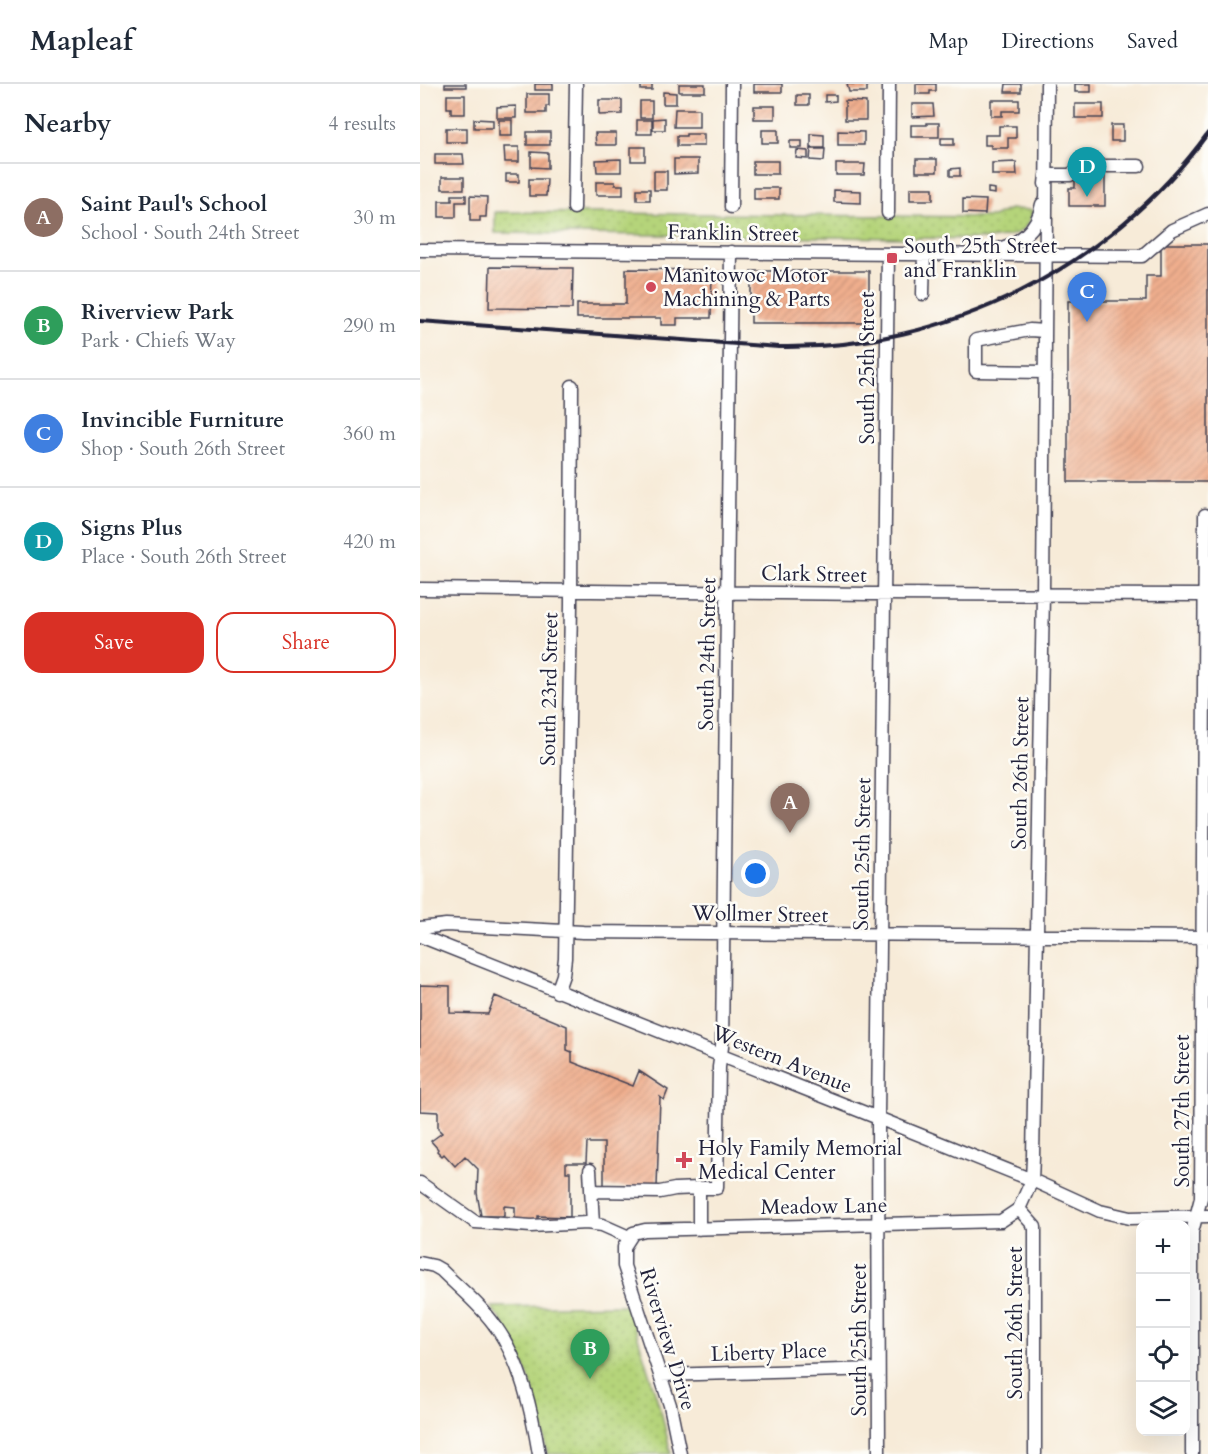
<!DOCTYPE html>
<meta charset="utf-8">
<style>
:root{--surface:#fff;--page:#f2f2f3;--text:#1f2937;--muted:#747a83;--line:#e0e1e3;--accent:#d93025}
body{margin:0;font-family:Cardo,serif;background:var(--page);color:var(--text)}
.controls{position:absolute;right:18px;bottom:18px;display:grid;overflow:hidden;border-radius:12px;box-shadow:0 6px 24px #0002}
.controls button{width:54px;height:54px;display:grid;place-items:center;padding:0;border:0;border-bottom:2px solid var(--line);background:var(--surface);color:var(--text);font:30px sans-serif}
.you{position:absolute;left:336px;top:790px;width:21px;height:21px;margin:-15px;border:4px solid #fff;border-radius:50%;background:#1a73e8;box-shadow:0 0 0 9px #1a73e833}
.badge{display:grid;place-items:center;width:39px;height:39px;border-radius:50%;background:var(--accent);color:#fff;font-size:20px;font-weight:700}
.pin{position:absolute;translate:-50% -50px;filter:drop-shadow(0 2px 3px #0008)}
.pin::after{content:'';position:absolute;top:32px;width:21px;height:18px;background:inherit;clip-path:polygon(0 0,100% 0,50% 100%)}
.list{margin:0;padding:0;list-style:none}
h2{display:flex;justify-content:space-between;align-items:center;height:78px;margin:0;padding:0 24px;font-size:26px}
h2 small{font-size:20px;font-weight:400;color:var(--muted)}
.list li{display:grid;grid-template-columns:39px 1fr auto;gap:18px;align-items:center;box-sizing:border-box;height:108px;padding:0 24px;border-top:2px solid var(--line)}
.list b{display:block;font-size:22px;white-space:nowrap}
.list p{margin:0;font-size:20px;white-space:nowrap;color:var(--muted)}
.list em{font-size:20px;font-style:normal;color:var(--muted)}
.actions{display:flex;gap:12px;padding:18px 24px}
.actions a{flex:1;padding:14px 0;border:2px solid var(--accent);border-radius:18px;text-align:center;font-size:21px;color:var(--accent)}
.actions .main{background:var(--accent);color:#fff}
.icon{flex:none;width:33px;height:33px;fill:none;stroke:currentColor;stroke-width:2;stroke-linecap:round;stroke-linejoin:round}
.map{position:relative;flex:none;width:788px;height:1370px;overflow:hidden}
header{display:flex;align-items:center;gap:36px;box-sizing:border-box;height:84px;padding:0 30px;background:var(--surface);border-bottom:2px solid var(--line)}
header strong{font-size:28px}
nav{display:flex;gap:33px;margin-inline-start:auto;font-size:21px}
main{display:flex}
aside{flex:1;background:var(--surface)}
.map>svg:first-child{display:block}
.park{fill:url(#park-dots);stroke:#6c7b5a;stroke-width:1.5}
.building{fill:url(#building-hatch)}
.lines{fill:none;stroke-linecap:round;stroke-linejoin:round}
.minor-casing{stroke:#424053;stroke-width:15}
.minor{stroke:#fff;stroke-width:12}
.rail{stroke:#22223b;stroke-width:4}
.poi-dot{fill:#d1495b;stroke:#fdfcf7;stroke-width:2}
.labels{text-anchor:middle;stroke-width:5;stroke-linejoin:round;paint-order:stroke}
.street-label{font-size:21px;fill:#22223b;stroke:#fdfcf7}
.poi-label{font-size:21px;fill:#22223b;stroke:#fdfcf7;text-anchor:start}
</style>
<header>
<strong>Mapleaf</strong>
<nav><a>Map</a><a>Directions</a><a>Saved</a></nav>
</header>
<main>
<aside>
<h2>Nearby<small>4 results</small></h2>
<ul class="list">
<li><span class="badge" style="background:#8d6e63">A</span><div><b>Saint Paul's School</b><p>School · South 24th Street</p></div><em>30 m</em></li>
<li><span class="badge" style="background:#2e9e5b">B</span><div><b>Riverview Park</b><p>Park · Chiefs Way</p></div><em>290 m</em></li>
<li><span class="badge" style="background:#3f7fe0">C</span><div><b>Invincible Furniture</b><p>Shop · South 26th Street</p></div><em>360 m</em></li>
<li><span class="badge" style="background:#0f9aa8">D</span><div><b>Signs Plus</b><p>Place · South 26th Street</p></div><em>420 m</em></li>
</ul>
<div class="actions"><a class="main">Save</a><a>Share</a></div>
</aside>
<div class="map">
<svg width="788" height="1370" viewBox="0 0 788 1370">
<defs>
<pattern id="park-dots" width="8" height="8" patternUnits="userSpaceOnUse" patternTransform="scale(1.5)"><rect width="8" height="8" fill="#b5d47a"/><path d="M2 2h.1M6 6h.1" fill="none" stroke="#9bb66a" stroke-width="1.8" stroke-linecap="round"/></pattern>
<pattern id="building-hatch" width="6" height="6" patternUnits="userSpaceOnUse" patternTransform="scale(1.5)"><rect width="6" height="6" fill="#efae8d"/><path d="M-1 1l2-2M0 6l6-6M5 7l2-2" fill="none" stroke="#cd957b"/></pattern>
</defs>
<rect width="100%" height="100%" fill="#fdfcf7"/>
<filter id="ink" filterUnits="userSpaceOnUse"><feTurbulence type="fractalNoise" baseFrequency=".0167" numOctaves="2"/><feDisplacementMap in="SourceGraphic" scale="12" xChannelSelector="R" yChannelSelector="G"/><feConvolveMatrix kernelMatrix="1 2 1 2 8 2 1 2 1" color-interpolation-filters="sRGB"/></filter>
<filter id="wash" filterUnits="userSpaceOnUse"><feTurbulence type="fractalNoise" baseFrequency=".008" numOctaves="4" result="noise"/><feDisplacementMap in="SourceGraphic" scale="24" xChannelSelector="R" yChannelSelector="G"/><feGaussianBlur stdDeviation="1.35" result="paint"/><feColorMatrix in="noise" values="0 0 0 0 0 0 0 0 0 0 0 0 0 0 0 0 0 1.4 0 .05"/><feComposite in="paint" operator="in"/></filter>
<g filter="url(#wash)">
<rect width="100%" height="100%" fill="#f7ebd8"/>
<path class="park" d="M590 125 613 126C607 152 592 152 568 155L75 149V128L573 133Z
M208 1221 242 1331 251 1370H127C122 1330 110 1290 92 1254 87 1243 78 1233 71 1223Z"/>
<g id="blocks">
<path class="building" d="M25 0H46V3H25Z
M115 0H133V6H115Z
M221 0H232V6H221Z
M259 0H285V8H259Z
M334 0H362V8H334Z
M427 0H447V8H429Z
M496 0H516V7H510V10H496Z
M586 0H601V8H585Z
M655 0H671V8H655Z
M243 8 256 9V20H243Z
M107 10H129V22H126V29H107Z
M27 11H45V30H31V24H27Z
M377 11H389V21H377Z
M405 11H416V17L405 18Z
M179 16H202V30L179 31Z
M571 16H599V27H582V32H571Z
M220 17H232V34H220Z
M425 17 446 18V36H425Z
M492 20H513L514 32 492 33Z
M655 20H683V34H655Z
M96 22V34H77V23Z
M334 22H355V35H334Z
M255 25H279V43H254Z
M245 34V46H233V35Z
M54 35 73 36V44H54Z
M79 36H92V52H79Z
M217 36H232V50H217Z
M507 39H519V53H491V41H507Z
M691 41H703V57H691Z
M579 42H596V54H588V64H571V61H565V51H579Z
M26 44H47V58H26Z
M342 46H358V59H342Z
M418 47 444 48V61H418Z
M107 48H130V61H107Z
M175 49H196V61H176Z
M266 50H284V62H257V52H266Z
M391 50 404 51V64H391Z
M521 54H534V61H521Z
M370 57H382V64H370Z
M84 63H99V78H85Z
M211 63H225V77H211Z
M391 65H405L404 77 390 76Z
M377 66 388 67V75L376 74Z
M111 68 128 69V84L111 83Z
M15 70H43L44 80H15Z
M201 75V88H177L176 76Z
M254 75H278V89L254 90Z
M496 75H517V88H496Z
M333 77H358V90H333Z
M596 78 597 91H572V79Z
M416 80H445L444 91H416Z
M540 84V92H530V85Z
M234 87H247V106H234Z
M86 90H99V98H86Z
M655 90 685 91V122H649V104H655Z
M22 93H44V105H22Z
M109 95H127L126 112H109Z
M176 98H195V101H203V111H176Z
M334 104H359V115H334Z
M490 104H513V116H490Z
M568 104 575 105V110L568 109Z
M217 105H230V116H217Z
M414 106 441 107V119L414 118Z
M32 111H46V118H36V133H19V117H32Z
M50 112 67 113 66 133H60V137H50Z
M543 115 566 116 565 130 543 129Z
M741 160H788V398H648V217H726V192H741Z
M70 183 153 184 152 225 69 224Z
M206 185 292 186 291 234H257V241H241V234H157V220H206Z
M331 187H449V239H331Z
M0 901 30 902V929L68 930 75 912 147 942V966L152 968V978L213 1002 219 987 248 1006 244 1016 240 1013 237 1103H184V1059H167L166 1079H146V1088H150V1133L118 1132V1136H95V1123L84 1122V1132H61L57 1109 58 1085 45 1072 35 1082 24 1070 22 1072 17 1067 18 1065 11 1057 22 1049 18 1045V1028L0 1027Z"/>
</g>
</g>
<g filter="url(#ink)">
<use href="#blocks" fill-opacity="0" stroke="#424053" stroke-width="1.5"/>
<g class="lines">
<defs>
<path id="minor" d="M625 100 626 91H650L662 82H719
M311 123 312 0
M154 124 156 0
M468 129 469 0
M0 166 722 172 752 146 788 130
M573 166C598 162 618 145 622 120
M503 210 504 170
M624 288 556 287V256L610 246 624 247
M0 505 452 510 788 511
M0 844 26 841 163 848 788 853
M0 852 458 1034 612 1096 680 1127 710 1134 788 1132
M137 908 143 891 145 874 151 521 152 302
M170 1086 173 1140
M0 1099 55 1138 111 1142 166 1139 182 1141 209 1153
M171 1107 240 1108 255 1105 279 1104
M279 1145V1104H297L299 983 302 963 311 168
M0 1179 14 1182 21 1186C39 1204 62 1222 76 1243 101 1278 112 1328 119 1370
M241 1291 458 1285
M260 1370 250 1321 204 1182V1163L213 1149 225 1146 581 1137 599 1125
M459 1370 458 1034 468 170
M615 1370V1143L599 1125 612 1096 613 1073 623 510 627 0
M772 1370V1148L781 1114 785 431"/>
</defs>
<use href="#minor" class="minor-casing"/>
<use href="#minor" class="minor"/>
<path class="rail" d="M0 237 359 263C526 266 690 184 788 49"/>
</g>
</g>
<g class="poi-dot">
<rect x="466" y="168" width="12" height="12" rx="3"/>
<circle cx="231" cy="203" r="6"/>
<path d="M261 1067h6v6h6v6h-6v6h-6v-6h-6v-6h6z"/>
</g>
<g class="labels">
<g class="street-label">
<text transform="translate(313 149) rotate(1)" y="7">Franklin Street</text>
<text transform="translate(447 284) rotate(-90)" y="7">South 25th Street</text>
<text transform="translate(394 490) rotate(1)" y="7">Clark Street</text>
<text transform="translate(287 570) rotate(-89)" y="7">South 24th Street</text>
<text transform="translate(129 605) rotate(-89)" y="7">South 23rd Street</text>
<text transform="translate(600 689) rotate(-89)" y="7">South 26th Street</text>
<text transform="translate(442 770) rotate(-89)" y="7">South 25th Street</text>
<text transform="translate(340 830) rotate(1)" y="7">Wollmer Street</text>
<text transform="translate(362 975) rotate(22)" y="7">Western Avenue</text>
<text transform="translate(762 1027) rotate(-90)" y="7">South 27th Street</text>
<text transform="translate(404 1122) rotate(-1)" y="7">Meadow Lane</text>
<text transform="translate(595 1239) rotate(-90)" y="7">South 26th Street</text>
<text transform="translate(248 1255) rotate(73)" y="7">Riverview Drive</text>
<text transform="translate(439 1256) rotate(-90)" y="7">South 25th Street</text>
<text transform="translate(349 1268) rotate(-2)" y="7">Liberty Place</text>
</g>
<g class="poi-label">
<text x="484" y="169">South 25th Street<tspan x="484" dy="24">and Franklin</tspan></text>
<text x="243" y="198">Manitowoc Motor<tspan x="243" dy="24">Machining &amp; Parts</tspan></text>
<text x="278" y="1071">Holy Family Memorial<tspan x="278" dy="24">Medical Center</tspan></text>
</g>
</g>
</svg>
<div class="controls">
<button>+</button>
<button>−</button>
<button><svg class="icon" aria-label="locate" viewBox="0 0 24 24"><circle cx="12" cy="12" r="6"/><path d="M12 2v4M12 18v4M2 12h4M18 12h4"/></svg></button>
<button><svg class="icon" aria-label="layers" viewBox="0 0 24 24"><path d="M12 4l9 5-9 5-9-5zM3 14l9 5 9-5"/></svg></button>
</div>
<div class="you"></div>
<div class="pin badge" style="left:370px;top:749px;background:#8d6e63">A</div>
<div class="pin badge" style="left:170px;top:1295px;background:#2e9e5b">B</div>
<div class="pin badge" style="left:667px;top:238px;background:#3f7fe0">C</div>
<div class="pin badge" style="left:667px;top:113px;background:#0f9aa8">D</div>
</div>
</main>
